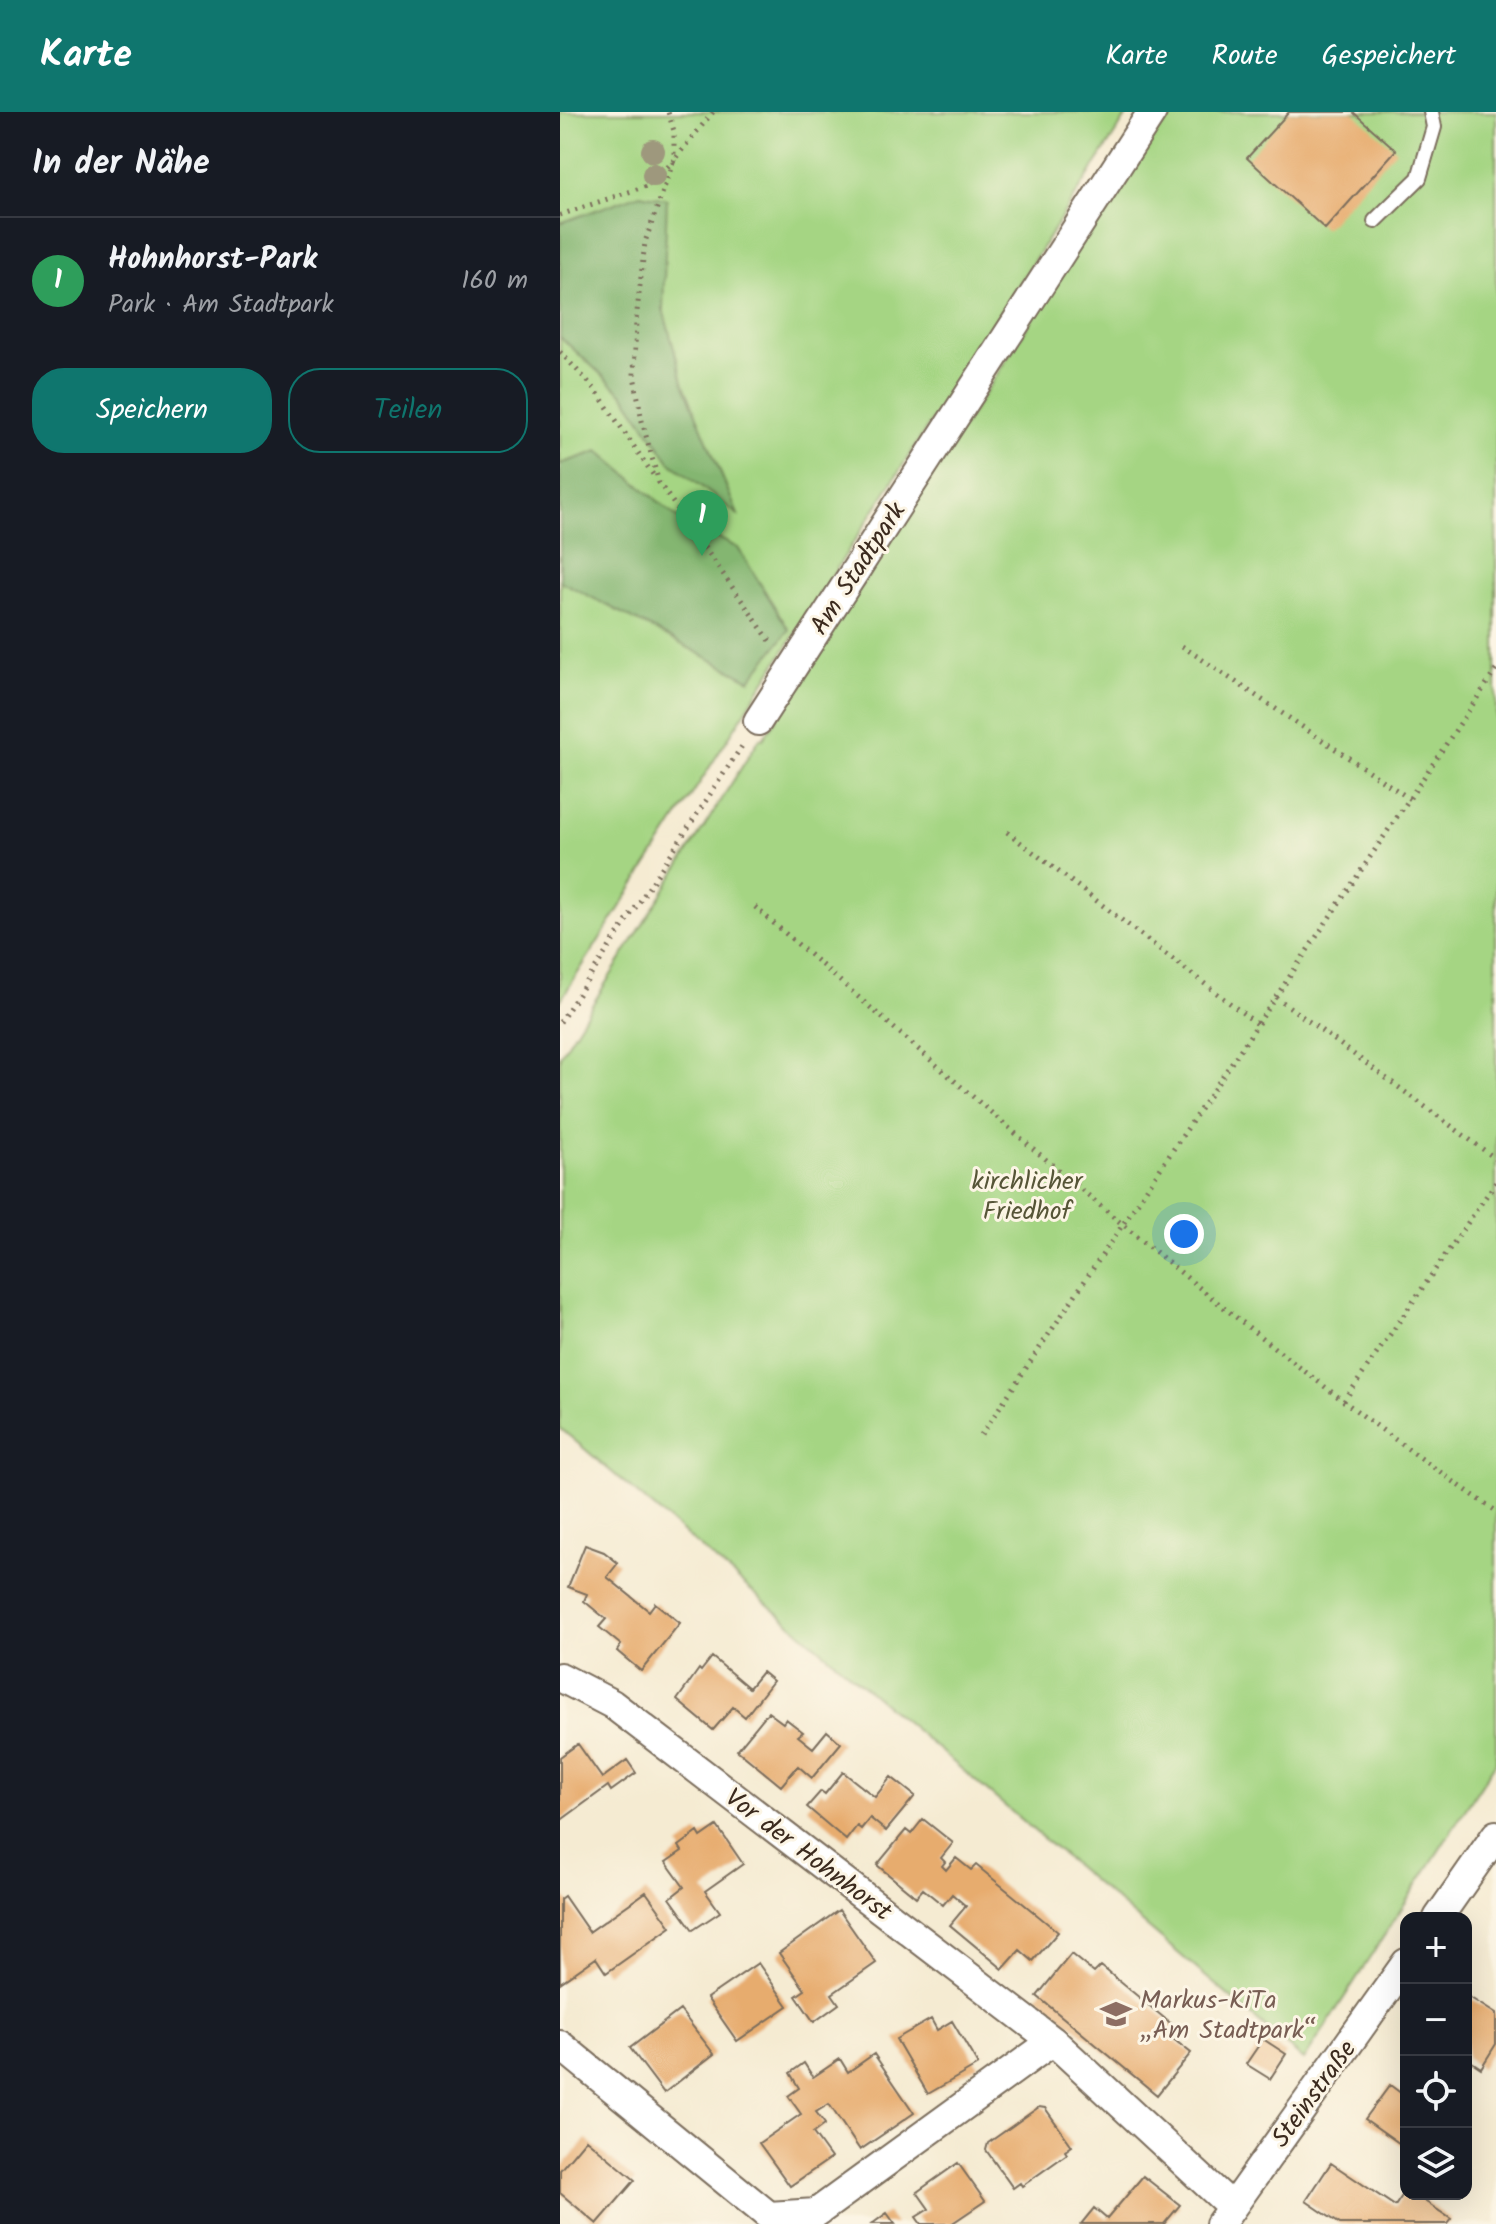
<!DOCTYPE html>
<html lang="de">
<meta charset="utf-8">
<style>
:root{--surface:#171b24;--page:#20242c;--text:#f1f3f6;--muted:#9ea1a6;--line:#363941;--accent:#0f766e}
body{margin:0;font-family:Kalam,sans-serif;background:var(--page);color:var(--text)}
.controls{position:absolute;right:24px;bottom:24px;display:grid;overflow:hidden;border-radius:16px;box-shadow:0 8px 32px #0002}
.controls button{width:72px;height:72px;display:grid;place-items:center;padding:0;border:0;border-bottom:2px solid var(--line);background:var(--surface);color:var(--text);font:40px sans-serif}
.you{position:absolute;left:624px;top:1122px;width:28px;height:28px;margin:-20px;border:6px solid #fff;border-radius:50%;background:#1a73e8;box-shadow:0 0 0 12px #1a73e833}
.badge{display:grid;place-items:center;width:52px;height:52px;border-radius:50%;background:var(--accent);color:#fff;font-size:26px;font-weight:700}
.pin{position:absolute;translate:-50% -66px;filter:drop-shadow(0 2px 4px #0008)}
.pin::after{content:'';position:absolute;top:42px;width:28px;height:24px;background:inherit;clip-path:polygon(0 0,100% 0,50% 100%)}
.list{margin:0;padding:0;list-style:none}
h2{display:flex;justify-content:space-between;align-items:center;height:104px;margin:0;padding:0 32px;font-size:34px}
h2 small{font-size:26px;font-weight:400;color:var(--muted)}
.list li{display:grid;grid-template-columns:52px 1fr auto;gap:24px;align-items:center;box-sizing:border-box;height:128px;padding:0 32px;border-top:2px solid var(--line)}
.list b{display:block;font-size:30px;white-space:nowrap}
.list p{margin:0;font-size:26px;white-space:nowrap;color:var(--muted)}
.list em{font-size:26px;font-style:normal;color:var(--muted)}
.actions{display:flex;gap:16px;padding:24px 32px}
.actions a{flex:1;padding:18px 0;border:2px solid var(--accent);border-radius:32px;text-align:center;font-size:28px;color:var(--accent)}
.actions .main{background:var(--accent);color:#fff}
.icon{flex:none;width:44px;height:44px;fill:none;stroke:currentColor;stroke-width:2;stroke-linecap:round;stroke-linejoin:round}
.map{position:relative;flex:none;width:936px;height:2112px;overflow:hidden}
header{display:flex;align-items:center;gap:48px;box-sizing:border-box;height:112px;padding:0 40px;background:var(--accent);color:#fff}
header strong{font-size:38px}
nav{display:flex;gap:44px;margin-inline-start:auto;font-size:28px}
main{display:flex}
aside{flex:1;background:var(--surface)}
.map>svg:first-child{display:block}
.green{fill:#a5d583;stroke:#708050;stroke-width:2}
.forest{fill:#84b671;stroke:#607048;stroke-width:2}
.building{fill:#e7ac6e}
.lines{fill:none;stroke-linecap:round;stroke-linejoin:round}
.service-casing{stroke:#7c6e5d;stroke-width:18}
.minor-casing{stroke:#7c6e5d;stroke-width:32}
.path{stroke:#7c6e5d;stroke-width:5;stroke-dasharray:2 6;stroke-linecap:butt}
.service{stroke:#fff;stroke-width:14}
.minor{stroke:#fff;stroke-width:28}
.tree{fill:#9e987d}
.labels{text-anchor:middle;stroke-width:6;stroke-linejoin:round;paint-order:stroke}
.street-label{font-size:26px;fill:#3b2a1e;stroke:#fcf5e5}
.park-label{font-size:26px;fill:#565537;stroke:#fcf5e5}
.education-label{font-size:26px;fill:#785e54;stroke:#fcf5e5;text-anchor:start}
</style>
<header>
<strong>Karte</strong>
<nav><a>Karte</a><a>Route</a><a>Gespeichert</a></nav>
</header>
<main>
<aside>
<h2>In der Nähe<small></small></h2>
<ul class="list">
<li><span class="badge" style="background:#2e9e5b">1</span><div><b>Hohnhorst-Park</b><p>Park · Am Stadtpark</p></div><em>160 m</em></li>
</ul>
<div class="actions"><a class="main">Speichern</a><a>Teilen</a></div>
</aside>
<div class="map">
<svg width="936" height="2112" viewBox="0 0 936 2112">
<rect width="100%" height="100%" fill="#fcf5e5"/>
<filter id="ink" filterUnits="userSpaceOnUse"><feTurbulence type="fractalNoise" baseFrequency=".0125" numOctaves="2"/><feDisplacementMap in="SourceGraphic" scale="16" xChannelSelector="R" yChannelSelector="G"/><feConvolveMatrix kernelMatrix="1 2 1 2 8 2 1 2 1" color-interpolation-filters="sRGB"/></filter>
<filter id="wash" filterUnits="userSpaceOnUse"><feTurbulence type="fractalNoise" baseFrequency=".006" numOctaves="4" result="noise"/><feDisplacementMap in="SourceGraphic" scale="32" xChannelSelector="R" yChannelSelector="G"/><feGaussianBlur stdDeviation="1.8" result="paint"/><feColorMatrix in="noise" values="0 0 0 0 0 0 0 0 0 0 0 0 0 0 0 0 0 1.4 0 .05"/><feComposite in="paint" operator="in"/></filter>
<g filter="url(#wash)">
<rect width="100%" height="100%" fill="#f5ebd2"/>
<path class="green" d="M0 0H569L0 889Z
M605 0H936V1650L744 1948 0 1316V944L200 626 203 627Z"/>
<path class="forest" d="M80 82 107 87 103 197 124 273 178 403 111 351 64 283 0 225V111Z
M39 339 118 406 178 436 229 518 190 568 0 469V352Z"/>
<g id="blocks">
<path class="building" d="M729 0H793L836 38 765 117 687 46Z
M25 1433 44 1440 58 1451 47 1465 89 1499 95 1491 120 1511 81 1559 57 1539 61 1533 39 1515 46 1507 24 1489 27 1482 8 1475Z
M152 1545 189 1576 202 1560 213 1569 185 1605 173 1595 153 1618 117 1588 139 1557 141 1559Z
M208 1600 223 1611 226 1607 243 1620 238 1624 253 1636 267 1619 281 1631 252 1666 238 1654 221 1674 177 1638Z
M18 1632 42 1666 67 1648 76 1661 51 1679 48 1674 0 1709V1645Z
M283 1660 315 1685 331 1665 355 1684 326 1719 310 1706 301 1717 297 1714 286 1728 247 1695 261 1679 265 1682Z
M363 1707 393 1731 381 1746 385 1750 382 1754 386 1758 396 1746 411 1758 416 1753 498 1820 473 1849 460 1838 443 1857 390 1813 406 1794 392 1782 383 1793 363 1777 356 1785 317 1753 346 1718 351 1722Z
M157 1714 183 1752 145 1779 160 1800 133 1818 110 1786 124 1775 106 1750 122 1739 119 1734 138 1720 141 1725Z
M86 1780 111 1815 46 1861 36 1846 0 1871V1787L4 1784 29 1820Z
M279 1798 316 1851 272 1882 279 1892 254 1910 236 1884 245 1878 219 1841Z
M511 1842 534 1861 541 1854 614 1914 607 1922 631 1941 597 1983 477 1884Z
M198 1851 228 1894 177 1929 147 1886Z
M906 1883 936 1902V1932L921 1956 906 1946Z
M120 1898 154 1942 104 1981 70 1936Z
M371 1907 377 1918 392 1909 418 1953 368 1982 336 1927Z
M703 1927 726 1942 710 1967 686 1952Z
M314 1942 354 2001 300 2038 269 1992 256 2000 265 2012 253 2021 271 2046 230 2074 199 2031 241 2002 228 1984 239 1976 230 1961 244 1951 253 1965 280 1947 288 1960Z
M830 1973 846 1985V2036L805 2007Z
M479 1995 485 1996 512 2034 505 2039 507 2042 462 2074 460 2071 453 2076 426 2038 428 2031Z
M26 2027 75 2068 37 2112 0 2081V2058Z
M398 2051 425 2089 391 2112H361L356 2105 369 2097 357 2080Z
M771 2051 835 2094 846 2078V2082H854L891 2107 887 2112H780L746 2089Z
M583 2064 620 2093 604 2112H521L534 2096 547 2107Z
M327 2101 335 2112H312Z"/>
</g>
</g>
<g filter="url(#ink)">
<use href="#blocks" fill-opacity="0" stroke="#7c6e5d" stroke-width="2"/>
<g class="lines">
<defs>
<path id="service" d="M815 109 859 66 874 15 871 0"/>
<path id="minor" d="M198 609 592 0
M0 1565 52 1592 493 1929 671 2094
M878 1806 936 1723
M0 1933 209 2104 256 2101 493 1929
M660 2112 846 1851"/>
</defs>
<use href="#service" class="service-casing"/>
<use href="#minor" class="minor-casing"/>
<path class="path" d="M153 0 114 48 85 130 76 208 74 263 82 309 99 371 213 533
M0 103 92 72 114 48V19L108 0
M0 240 35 277 96 367
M622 534 850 687
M447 720 697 912
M195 795C436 1004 673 1219 936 1399
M716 885 936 1047
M0 910 182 634
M784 1289 936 1070
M421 1323 936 558"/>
<use href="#service" class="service"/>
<use href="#minor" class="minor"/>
</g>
<g class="tree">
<circle cx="93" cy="39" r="12"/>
<circle cx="94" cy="63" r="12"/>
</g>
</g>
<defs>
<symbol id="school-bare" viewBox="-9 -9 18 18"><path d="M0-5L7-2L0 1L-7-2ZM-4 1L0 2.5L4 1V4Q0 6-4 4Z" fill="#8d6e63" stroke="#fcf5e5" stroke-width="2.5" paint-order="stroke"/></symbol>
</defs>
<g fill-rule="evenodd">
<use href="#school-bare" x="534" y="1880" width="44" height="44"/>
</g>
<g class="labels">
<g class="street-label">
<text transform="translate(297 456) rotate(-57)" y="9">Am Stadtpark</text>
<text transform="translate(249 1742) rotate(37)" y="9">Vor der Hohnhorst</text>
<text transform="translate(753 1981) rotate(-54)" y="9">Steinstraße</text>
</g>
<g class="park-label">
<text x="467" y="1077">kirchlicher<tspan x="467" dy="30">Friedhof</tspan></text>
</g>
<g class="education-label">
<text x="580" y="1896">Markus-KiTa<tspan x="580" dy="30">„Am Stadtpark“</tspan></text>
</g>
</g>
</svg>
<div class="controls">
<button>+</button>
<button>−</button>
<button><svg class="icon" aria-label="locate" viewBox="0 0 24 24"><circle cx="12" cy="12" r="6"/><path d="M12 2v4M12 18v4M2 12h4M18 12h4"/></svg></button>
<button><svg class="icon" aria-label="layers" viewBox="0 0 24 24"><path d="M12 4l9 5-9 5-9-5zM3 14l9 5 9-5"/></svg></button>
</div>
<div class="you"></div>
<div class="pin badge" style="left:142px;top:444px;background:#2e9e5b">1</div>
</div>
</main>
